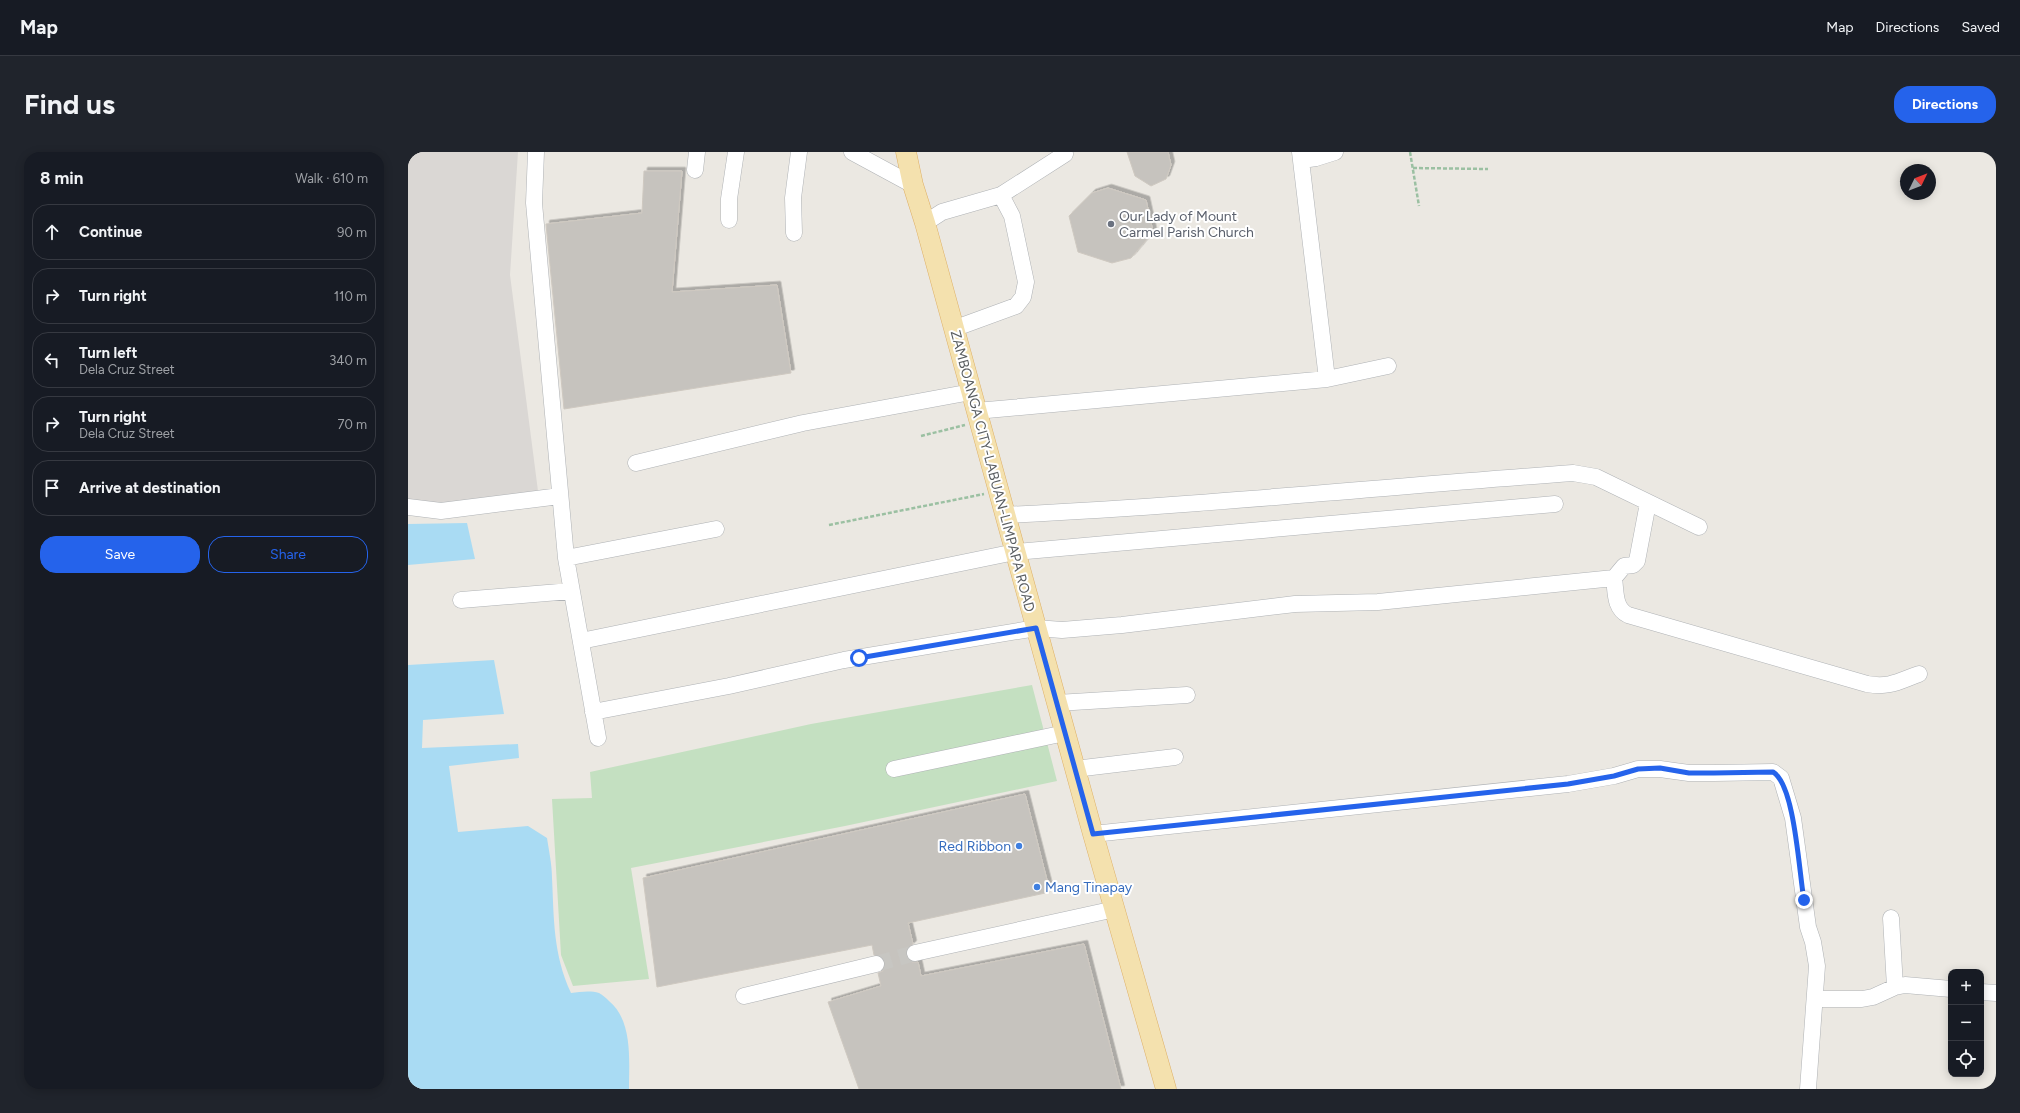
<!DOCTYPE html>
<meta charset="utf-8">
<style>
:root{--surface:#171b24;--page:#20242c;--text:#f1f3f6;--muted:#9ea1a6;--line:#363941;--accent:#2563eb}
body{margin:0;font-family:Figtree,sans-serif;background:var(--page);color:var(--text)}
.controls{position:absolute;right:12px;bottom:12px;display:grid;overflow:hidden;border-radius:8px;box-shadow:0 2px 10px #0003}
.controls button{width:36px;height:36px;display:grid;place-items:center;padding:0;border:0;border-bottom:1px solid var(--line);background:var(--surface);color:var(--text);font:20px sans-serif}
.compass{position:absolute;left:1492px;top:12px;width:36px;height:36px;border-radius:50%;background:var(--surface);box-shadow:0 2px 10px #0003;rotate:47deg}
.stop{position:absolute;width:12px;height:12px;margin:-9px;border:3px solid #2563eb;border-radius:50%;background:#fff}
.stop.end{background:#2563eb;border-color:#fff;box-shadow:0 1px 4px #0008}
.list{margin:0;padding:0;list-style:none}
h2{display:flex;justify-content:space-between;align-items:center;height:52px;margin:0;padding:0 16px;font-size:17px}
h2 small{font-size:13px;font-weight:400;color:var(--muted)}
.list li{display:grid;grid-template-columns:26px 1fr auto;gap:12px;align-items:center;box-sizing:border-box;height:56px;margin:0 8px 8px;padding:0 8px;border:1px solid var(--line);border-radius:16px}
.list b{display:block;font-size:15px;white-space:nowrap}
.list p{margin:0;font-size:13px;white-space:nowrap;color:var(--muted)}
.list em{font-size:13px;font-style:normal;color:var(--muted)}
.actions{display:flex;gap:8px;padding:12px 16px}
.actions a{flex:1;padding:9px 0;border:1px solid var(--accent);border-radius:16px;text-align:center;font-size:14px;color:var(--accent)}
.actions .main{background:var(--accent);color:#fff}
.icon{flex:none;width:22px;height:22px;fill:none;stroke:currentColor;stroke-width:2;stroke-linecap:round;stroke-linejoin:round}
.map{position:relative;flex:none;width:1588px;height:937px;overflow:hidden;border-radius:16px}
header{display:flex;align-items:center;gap:24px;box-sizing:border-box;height:56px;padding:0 20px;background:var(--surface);border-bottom:1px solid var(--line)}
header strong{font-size:19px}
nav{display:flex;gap:22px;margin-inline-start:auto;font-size:14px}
.intro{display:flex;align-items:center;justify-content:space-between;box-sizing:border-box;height:96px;padding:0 24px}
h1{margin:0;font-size:28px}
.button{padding:10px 18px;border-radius:16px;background:var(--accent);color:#fff;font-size:14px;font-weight:700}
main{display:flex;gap:24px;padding:0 24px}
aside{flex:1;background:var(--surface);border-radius:16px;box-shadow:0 2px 10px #0003}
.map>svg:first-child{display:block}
.industrial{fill:#dad7d4}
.green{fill:#c4e0c1}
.water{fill:#a9dbf3}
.building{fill:#c6c3be;stroke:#cfc9c1;filter:url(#shadow)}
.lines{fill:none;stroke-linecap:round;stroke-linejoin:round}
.minor-tunnel{stroke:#c7c6c2;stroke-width:16;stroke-dasharray:16 8;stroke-linecap:butt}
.minor-casing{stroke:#afb2b5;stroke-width:17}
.major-casing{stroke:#deb067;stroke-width:21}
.path{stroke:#9bc0a2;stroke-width:2.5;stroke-dasharray:4 2;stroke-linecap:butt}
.minor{stroke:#fff;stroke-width:16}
.major{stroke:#f4e1ae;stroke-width:20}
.route{stroke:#2563eb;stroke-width:5}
.worship-dot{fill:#6b7280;stroke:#fff;stroke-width:1.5}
.shop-dot{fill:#3f7fe0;stroke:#fff;stroke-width:1.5}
.labels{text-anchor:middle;stroke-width:4;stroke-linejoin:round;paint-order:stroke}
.worship-label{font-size:14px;fill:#5b616d;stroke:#fff;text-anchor:start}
.street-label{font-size:14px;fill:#5a5e61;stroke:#fff}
.shop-label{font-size:14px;fill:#366cbe;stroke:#fff;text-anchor:end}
</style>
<header>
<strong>Map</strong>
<nav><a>Map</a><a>Directions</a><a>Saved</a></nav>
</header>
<div class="intro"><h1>Find us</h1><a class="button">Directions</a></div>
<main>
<aside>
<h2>8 min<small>Walk · 610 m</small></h2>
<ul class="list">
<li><svg class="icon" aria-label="ahead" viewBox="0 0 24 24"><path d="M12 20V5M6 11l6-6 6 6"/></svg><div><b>Continue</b></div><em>90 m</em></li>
<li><svg class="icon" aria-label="right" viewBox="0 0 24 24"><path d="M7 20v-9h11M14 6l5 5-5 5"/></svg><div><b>Turn right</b></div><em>110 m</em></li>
<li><svg class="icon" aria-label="left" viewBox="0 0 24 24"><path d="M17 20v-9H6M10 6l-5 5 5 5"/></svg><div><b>Turn left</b><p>Dela Cruz Street</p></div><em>340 m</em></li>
<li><svg class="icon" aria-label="right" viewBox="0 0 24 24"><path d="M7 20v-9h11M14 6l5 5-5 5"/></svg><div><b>Turn right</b><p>Dela Cruz Street</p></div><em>70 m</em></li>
<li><svg class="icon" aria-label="arrive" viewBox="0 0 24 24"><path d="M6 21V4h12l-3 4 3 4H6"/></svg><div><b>Arrive at destination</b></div></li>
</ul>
<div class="actions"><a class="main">Save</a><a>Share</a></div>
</aside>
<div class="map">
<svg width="1588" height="937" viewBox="0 0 1588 937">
<defs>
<filter id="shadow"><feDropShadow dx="3.5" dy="-3.5" stdDeviation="0" flood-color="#0004"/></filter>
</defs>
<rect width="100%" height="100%" fill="#ebe8e2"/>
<path class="industrial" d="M0 0H110L102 123 130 339 0 355Z"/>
<path class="green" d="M624 533 649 629 437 674 223 716 241 827 165 834 153 803 144 647 184 646 182 620 403 572Z"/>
<path class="water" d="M59 371 67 407 0 413V372Z
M86 508 96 562 15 568 14 596 110 592 111 606 41 614 50 680 120 674 139 686C141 699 144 713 144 726 146 767 145 802 163 841 172 840 182 838 191 841 195 843 198 846 201 849 225 869 221 908 221 937H0V513Z"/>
<path class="building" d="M719 0H760L763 13 758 27 743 34 727 24Z
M236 19H274L264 140 369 133 383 221 156 257 138 72 234 61Z
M700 36 738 48 745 80 723 106 704 111 670 100 661 64 684 41Z
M617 642 642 740 500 771 505 792 498 798V803L504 810H510L513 824 676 792 713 937H451L420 850 473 834 470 821 475 819 477 810 475 805 466 803 464 793 249 835 235 726Z"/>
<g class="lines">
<path class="minor-tunnel" d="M468 812 507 801"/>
<defs>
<path id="minor" d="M128 0 126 51 158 406 190 586
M444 0 505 33
M892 0 919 227
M894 8 908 6 927 0
M287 18 289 0
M593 43 657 2
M321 68V47L328 0
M517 71 534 60 593 43 604 64 618 130 615 145 608 154 545 177
M386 81 385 46 391 0
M568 259 919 227 980 214
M228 311 395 271 563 240
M0 355 33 359 152 344
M597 363C787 354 976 335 1165 321L1188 325 1291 375
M158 406 308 377
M1206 426C1208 440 1206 456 1220 463L1459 532C1482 536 1491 529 1511 522
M53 448 163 439
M173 489 607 400 1147 352
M649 551 779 543
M185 560 321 534 436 508 628 476 654 478 714 473 887 452 970 450 1206 426 1216 414 1225 413 1229 409 1240 351
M486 617 657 581
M667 617 767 605
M685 682 1160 632 1206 624 1230 617H1252L1281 621H1306L1365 620 1373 626 1385 666 1400 775 1405 790 1409 814 1400 937
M1483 766 1487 835
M507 801 707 757
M1573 840 1588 841
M336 844 468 812
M1408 847H1454L1465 845 1487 835 1497 833 1543 837"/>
<path id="major" d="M498 0 505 33 517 71 685 682 758 937"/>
</defs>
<use href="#minor" class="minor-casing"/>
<use href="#major" class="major-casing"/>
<path class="path" d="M1002 0 1011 54
M1005 16 1080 17
M513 284 557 273
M421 373 576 342"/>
<use href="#minor" class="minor"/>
<use href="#major" class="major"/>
</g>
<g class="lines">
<path class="route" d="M451 506 628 476 685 682 1160 632 1206 624 1230 617 1252 616 1281 621H1306L1365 620C1387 633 1391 721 1396 748"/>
</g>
<circle class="worship-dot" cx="703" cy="72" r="4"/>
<g class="shop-dot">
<circle cx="611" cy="694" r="4"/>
<circle cx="629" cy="735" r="4"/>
</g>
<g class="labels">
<g class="worship-label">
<text x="711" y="69">Our Lady of Mount<tspan x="711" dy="16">Carmel Parish Church</tspan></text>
</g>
<g class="street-label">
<text transform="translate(585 319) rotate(75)" y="5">ZAMBOANGA CITY-LABUAN-LIMPAPA ROAD</text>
</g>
<g class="shop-label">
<text x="603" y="699">Red Ribbon</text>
<text x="637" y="740" text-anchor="start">Mang Tinapay</text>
</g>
</g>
</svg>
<div class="controls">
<button>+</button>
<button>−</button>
<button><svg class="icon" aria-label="locate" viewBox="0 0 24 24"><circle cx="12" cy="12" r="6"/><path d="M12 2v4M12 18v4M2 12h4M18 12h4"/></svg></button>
</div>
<svg class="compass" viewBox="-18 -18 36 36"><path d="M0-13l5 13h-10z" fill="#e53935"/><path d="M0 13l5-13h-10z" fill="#9ea1a6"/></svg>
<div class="stop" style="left:451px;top:506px"></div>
<div class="stop end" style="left:1396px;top:748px"></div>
</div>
</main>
